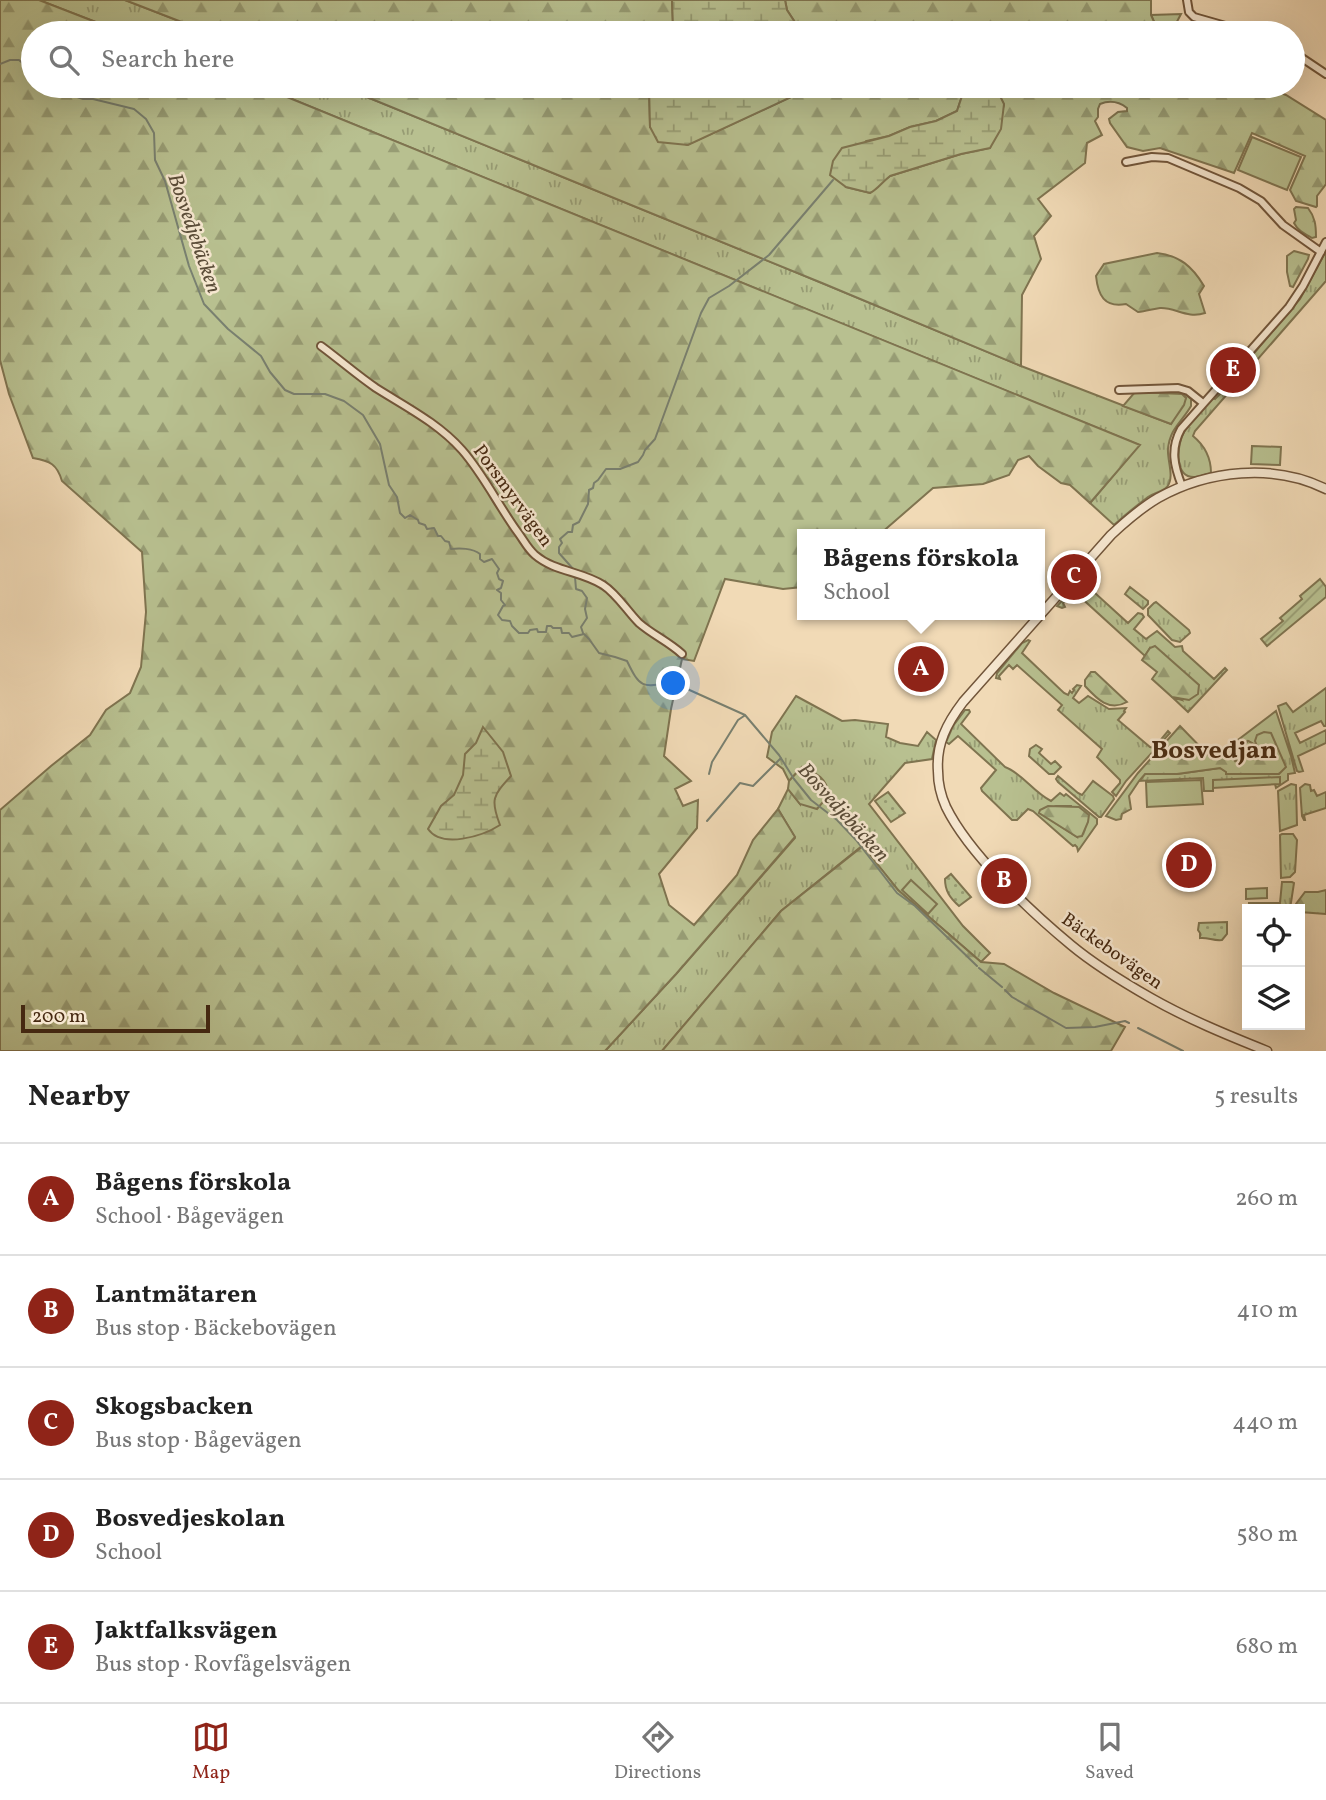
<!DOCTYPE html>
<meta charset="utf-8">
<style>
:root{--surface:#fff;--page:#f6f6f6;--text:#222;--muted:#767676;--line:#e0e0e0;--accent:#8f2418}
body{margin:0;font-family:Vollkorn,serif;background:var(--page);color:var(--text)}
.controls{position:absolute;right:21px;bottom:21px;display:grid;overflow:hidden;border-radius:0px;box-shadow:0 7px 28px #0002}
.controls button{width:63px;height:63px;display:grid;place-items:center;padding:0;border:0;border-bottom:2px solid var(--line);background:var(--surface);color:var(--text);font:35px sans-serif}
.scale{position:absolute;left:21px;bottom:18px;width:189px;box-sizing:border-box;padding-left:7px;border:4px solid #462911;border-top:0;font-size:19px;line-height:24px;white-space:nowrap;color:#462911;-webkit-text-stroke:5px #f6e7d0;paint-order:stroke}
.you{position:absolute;left:674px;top:684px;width:24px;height:24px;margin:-18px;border:5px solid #fff;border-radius:50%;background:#1a73e8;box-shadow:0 0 0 10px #1a73e833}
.badge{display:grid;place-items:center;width:46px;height:46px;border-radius:50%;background:var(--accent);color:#fff;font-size:23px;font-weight:700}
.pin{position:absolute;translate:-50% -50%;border:4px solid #fff;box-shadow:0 2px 7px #0006}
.popup{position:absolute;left:797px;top:529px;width:248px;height:91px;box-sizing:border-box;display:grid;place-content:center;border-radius:0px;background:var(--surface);filter:drop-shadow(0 2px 5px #0005);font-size:23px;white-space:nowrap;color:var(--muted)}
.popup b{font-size:26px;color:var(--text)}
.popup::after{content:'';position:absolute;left:50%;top:100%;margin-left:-14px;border:14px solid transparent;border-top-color:var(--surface)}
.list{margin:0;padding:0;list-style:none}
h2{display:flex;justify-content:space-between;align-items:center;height:91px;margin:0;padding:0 28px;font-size:30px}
h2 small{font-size:23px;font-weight:400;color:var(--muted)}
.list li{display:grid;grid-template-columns:46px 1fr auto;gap:21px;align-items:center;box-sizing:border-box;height:112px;padding:0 28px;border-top:2px solid var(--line)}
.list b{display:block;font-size:26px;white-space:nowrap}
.list p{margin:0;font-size:23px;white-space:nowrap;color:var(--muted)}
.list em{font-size:23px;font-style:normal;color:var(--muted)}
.icon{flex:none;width:38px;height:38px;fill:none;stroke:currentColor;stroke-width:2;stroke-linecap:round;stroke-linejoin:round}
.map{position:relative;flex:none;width:1326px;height:1051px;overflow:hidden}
.search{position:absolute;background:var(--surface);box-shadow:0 7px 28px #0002;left:21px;right:21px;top:21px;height:77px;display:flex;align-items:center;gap:18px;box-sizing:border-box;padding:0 24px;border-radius:38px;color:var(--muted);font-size:26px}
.sheet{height:651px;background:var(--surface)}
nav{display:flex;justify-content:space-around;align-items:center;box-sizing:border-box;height:98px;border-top:2px solid var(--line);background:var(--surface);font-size:19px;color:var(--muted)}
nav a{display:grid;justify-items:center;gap:4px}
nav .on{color:var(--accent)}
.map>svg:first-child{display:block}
.grass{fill:url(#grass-tufts);stroke:#7f7450;stroke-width:2;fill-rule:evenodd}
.forest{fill:url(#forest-firs);stroke:#7f7450;stroke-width:2}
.wetland{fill:url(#wetland-marsh);stroke:#7f7450;stroke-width:2}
.park{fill:url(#park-dots);stroke:#7f7450;stroke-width:2}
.garden{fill:url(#garden-furrows);stroke:#7f7450;stroke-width:2}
.pitch{fill:#b8c090;stroke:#7f7450;stroke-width:2}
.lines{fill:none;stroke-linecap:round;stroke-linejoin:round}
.stream{stroke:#798070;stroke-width:2}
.minor-casing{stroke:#71553a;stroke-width:10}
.tertiary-casing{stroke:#71553a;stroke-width:11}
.minor{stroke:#f6e7d0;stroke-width:6}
.tertiary{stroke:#f6e7d0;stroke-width:8}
.labels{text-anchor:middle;stroke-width:5;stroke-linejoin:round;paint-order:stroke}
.street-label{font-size:19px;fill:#462911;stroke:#f6e7d0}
.water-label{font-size:21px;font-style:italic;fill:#5b4d39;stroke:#f6e7d0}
.district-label{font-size:26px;font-weight:bold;fill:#462911;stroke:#f6e7d0}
</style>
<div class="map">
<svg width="1326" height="1051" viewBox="0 0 1326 1051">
<defs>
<pattern id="grass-tufts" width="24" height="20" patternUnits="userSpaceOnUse" patternTransform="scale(1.75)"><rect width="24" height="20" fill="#b8c090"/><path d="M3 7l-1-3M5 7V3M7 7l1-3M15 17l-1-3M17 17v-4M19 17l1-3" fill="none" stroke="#979c74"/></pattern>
<pattern id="forest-firs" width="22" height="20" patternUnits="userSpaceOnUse" patternTransform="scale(1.75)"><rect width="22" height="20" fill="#b8c090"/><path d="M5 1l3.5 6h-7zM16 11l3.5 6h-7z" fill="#979c74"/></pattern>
<pattern id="wetland-marsh" width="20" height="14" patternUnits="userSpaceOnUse" patternTransform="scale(1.75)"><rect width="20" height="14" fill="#b8c090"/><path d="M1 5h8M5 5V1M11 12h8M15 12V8" fill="none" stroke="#979c74"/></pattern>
<pattern id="park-dots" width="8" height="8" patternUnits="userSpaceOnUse" patternTransform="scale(1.75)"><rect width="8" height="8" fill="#b8c090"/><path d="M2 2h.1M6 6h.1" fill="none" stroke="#979c74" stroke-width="1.8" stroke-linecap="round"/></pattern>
<pattern id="garden-furrows" width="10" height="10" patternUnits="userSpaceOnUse" patternTransform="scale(1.75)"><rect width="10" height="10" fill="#b8c090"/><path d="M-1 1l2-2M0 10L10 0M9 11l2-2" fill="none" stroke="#979c74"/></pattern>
</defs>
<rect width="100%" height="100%" fill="#f1dab6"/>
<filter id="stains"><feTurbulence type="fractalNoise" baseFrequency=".00286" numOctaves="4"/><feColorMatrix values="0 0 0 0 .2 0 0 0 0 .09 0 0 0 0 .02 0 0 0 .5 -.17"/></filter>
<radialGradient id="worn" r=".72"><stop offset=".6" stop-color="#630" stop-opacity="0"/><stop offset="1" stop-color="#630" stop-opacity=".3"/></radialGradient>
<path class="grass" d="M39 0H125L210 33H124Z
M1181 14 1171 33H1159L1151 15Z
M260 86H340L822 283 1021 366 1171 424 1186 398 1182 394 1184 393 1191 399V406C1182 422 1170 428 1168 449 1167 460 1175 477 1167 487 1162 492 1154 493 1148 497 1136 506 1125 515 1114 525L1090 503 1139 445Z
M1326 251V281L1195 431 1193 436C1204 445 1211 457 1211 473 1206 474 1200 477 1195 477 1173 478 1177 444 1184 432 1191 420 1203 409 1213 398L1215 399 1242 372 1249 359 1300 299Z
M1091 570H1093L1094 573 1085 584 1128 623 1138 613 1142 614 1144 617 1134 629 1146 639 1157 631 1175 647 1182 646 1183 651 1214 679 1225 668 1227 670 1188 712 1172 697 1182 700 1150 648 1145 656 1078 595 1073 600 1070 597 1063 603 1065 607 1062 608 1057 606Z
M1130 587 1148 601V604L1143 609 1125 594Z
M1156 602 1189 630 1190 633 1180 642 1172 640 1148 615V609L1154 603Z
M1028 640 1030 641 1022 653 1064 693 1068 695 1070 691 1072 693 1074 690 1073 689 1077 685 1081 686 1073 698 1079 703 1088 696 1109 709 1126 708 1124 711 1125 712 1118 720 1150 747 1154 748 1168 731 1170 733 1126 781 1116 796 1112 792 1120 783V780L1097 757 1102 749 1058 710 1062 705 1017 665 1013 669 1009 665 999 676 1000 679 996 678 997 673 1022 643Z
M1326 688V726H1324L1321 721 1295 733 1300 743 1326 730V743L1298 756 1303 771 1299 772 1297 771 1278 706 1286 703 1293 712Z
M796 696 842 721 855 720 888 724 886 737 900 743 918 746 927 732 936 740 932 759 905 763 869 804 963 926 990 953 981 962 898 890 862 846 781 911 662 1051H605L676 974 795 838 778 809 788 789 800 804 801 768 789 781 783 769 767 757 772 732Z
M965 710H969L970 712 961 724 1005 767C1022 773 1033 792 1051 801L1060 793 1064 796 1066 794 1097 819V824L1078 851 1077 847 1075 845 1073 846 1033 811 1028 809 1017 820H1012L982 791 981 788 996 770 958 736 949 744 946 742 953 726ZM1056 806H1071L1077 837 1040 813Z
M1276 711 1291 756 1295 773 1288 774V780L1276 788 1275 784H1280L1213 781V791H1204L1203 778 1139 781 1145 774H1177L1220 768 1227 772 1257 746 1248 741 1230 752 1226 749Z
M1036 745 1042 749 1039 753 1051 764 1055 761 1061 767 1054 774H1049L1029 756 1030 749Z
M1058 776 1078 793 1082 795 1093 781 1113 796 1114 799 1101 817H1099L1058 782 1056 779Z
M1291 784 1296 785 1297 825 1280 831 1278 791Z
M1305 784 1310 785 1311 791 1314 790 1317 796 1326 792V808L1304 815 1305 820H1304L1302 816 1300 788Z
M1282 834H1293L1297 840 1295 872 1290 877 1281 878 1280 835Z
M1282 882H1292L1294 883 1290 909H1249V903H1280Z"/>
<path class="forest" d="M0 0H39L124 33H33V86H260L1140 445 1090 503 1070 485 1061 483 1038 466 1029 456 1018 460 1009 475 983 484 933 488 880 534H802V587L783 589 725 579 694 661 682 659 671 709 664 756 691 781 675 789 683 806 698 800 697 828 659 874 669 905 694 925 737 875 753 840 778 809 795 837 676 974 605 1051H0V810L51 766 90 735 106 710 130 693 141 667 146 612 142 552 62 481C57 464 50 461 33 458L9 394 0 360Z
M125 0H672L673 27 670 33H210Z
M785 0H1151V15L1159 33H802L787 10Z
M340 86H649L650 127 687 145 804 91 808 86H967L965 87 957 111 936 121 910 127 889 136 866 141 846 187 870 193 890 176 961 154 990 148 1004 105 995 86H1263L1286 95 1326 120V184L1317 196V206L1316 207 1296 201 1290 190 1305 156 1252 133 1234 173 1160 148 1143 151 1127 147 1110 123 1109 119 1118 112 1127 111V108C1118 101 1110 100 1100 104L1098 109V117L1095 121 1102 135 1087 143 1085 163 1038 199 1051 216 1034 236 1041 259 1022 295 1021 366 822 283Z
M1296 207 1308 208C1315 217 1316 225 1316 237L1312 238C1305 234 1298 231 1294 223L1296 220 1294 209Z
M1294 251 1309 255 1308 259 1293 287 1290 286 1287 272V256Z
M1157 253C1180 256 1192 266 1204 286L1199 294 1205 313C1187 319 1175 307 1160 308 1153 309 1146 311 1138 312L1126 304C1104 308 1098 295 1096 276L1104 264Z
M1135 392 1182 394 1186 398 1184 405 1171 424 1123 406Z
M1155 646 1199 685 1198 694 1189 700 1172 697 1152 679 1157 672 1142 660 1150 648Z
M1091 672H1095L1127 702C1109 712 1097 699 1085 686V680Z
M1180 726 1212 759 1226 749 1230 752 1236 761 1257 746 1255 741 1257 735 1264 732 1271 733 1286 767 1279 774H1226V772L1220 768 1177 774H1145L1139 781 1129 796 1131 809 1122 814 1121 819 1116 820 1106 816 1138 773Z
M801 768C817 772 827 779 829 795L817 809 800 804 788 789 789 781Z
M1048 806 1079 807 1089 815 1088 822 1082 836 1077 837 1039 813 1040 810Z
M863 846 898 890 981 962 1004 964 1054 993 1125 1027 1111 1051H662L781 911Z
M1326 890V914L1300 912V909H1295L1296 904 1305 892H1318Z"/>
<path class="wetland" d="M672 0H785L787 10 802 33H670L673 27Z
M649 86H808L804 91 688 145 658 142 650 127Z
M967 86H995L1004 104 1001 129 990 148 961 154 890 176C882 182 878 189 870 193L846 187 830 175 833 161 842 148 889 136 910 127 936 121 957 111 965 87Z
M483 727 503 752 511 776C493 796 490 799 500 825 483 836 442 849 428 829L441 806 454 795 463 775 465 754 476 743Z"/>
<path class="park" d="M1241 739 1246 743 1248 741 1257 746 1251 757 1235 761 1230 752 1235 748 1236 744Z
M888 792 905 813 891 822 875 801Z
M951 874 971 897 959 906C950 898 945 891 945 879Z
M1227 922V934L1222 940C1213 941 1208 937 1200 938V933L1198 930 1199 923Z"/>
<path class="garden" d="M1320 579 1326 587V597L1267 646 1261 639 1283 621 1280 618 1302 599 1300 596Z"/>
<path class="pitch" d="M1252 137 1301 157 1287 190 1238 170Z
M1252 446 1281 447 1280 465 1251 464Z
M1280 777V784L1213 788V780Z
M1201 780 1203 804 1147 807 1146 782Z
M911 880 937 904 928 914 902 890Z
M1267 888V898L1246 899V889Z"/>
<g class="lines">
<path class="stream" d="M0 64 10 60H19L33 72
M55 86 68 94 83 99H93L134 109 146 119 154 133 155 160 165 181 189 266 204 304 228 329 261 356 270 372 285 390 294 394H325L344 401 363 415 380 444 389 485 397 497 400 513 405 518 410 515 418 520 419 523 425 525 427 529 434 528 438 536H441L445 541 449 542 451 549C459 548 473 548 480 554V559L484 562 492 559 499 569 497 573 499 579 503 581 501 588 497 590 501 593V600L505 605 503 606 498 615 502 620 510 621 512 626 519 633H528L530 630 537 629 538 632H546L547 626H551L553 628H561L562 633H569L572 637 584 634 589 639 599 653 615 657 627 661C640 688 642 688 671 682
M574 570 559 553V547L562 543 560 539 568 532H572L573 525 579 522 588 504 589 490 593 488 594 483 598 480 606 469H620L638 462 643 455 645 450 655 439 701 313 709 298 729 286 769 255 833 180
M575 577 576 589 582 591 587 598 585 609 587 618 581 627 583 633
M685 688 745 715 779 755 794 779 811 800 837 820 856 840 897 893 915 906 977 966
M709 774 712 762 738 720 744 716
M707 821 740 783 753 786 781 758
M979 968 1002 987
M1005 990 1012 997 1066 1028 1095 1027 1125 1021 1129 1023
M1138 1028 1183 1051"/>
<defs>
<path id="minor" d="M1187 0 1189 12 1194 17 1250 33
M1293 52 1326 74
M1126 162 1152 157 1168 158 1239 188 1261 201 1283 225 1321 252
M321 346C340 360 357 375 376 388 406 407 438 423 462 450 484 475 499 507 519 534 524 541 528 549 535 555 555 572 581 571 603 585 617 594 627 611 639 623 653 635 669 642 682 654
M1119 390 1178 388 1188 391 1203 403
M1182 486C1174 466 1170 449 1181 429L1289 307 1303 286 1326 242"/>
<path id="tertiary" d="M1267 1051C1227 1035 1188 1019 1151 998 1123 982 1095 965 1071 945 1031 912 969 854 946 807 941 796 938 783 938 771 936 744 947 723 963 702L1111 535C1126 521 1141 508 1158 498 1208 470 1274 463 1326 489"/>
</defs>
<use href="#minor" class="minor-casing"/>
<use href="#tertiary" class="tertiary-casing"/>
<use href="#minor" class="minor"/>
<use href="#tertiary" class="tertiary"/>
</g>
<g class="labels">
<g class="street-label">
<text transform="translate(514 495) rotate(54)" y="7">Porsmyrvägen</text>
<text transform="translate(1113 950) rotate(35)" y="7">Bäckebovägen</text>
</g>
<g class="water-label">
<text transform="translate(195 233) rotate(71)" y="7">Bosvedjebäcken</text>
<text transform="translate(844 812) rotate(48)" y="7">Bosvedjebäcken</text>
</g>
<g class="district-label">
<text x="1214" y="758">Bosvedjan</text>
</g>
</g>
<rect width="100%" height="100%" filter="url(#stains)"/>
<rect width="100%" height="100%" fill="url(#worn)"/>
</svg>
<div class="controls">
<button><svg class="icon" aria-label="locate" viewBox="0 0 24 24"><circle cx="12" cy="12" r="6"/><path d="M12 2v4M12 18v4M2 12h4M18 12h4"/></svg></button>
<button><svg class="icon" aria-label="layers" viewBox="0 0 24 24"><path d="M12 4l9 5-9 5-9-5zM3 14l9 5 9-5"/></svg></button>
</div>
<div class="scale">200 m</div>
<div class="you"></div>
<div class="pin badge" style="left:921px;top:669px">A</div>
<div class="popup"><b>Bågens förskola</b>School</div>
<div class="pin badge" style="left:1004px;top:881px">B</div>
<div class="pin badge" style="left:1074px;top:577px">C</div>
<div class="pin badge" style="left:1189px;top:865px">D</div>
<div class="pin badge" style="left:1233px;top:370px">E</div>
<div class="search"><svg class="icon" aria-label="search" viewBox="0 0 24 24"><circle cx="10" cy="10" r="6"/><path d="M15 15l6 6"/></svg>Search here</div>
</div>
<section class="sheet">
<h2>Nearby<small>5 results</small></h2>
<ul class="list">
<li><span class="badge">A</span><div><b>Bågens förskola</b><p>School · Bågevägen</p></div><em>260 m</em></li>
<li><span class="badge">B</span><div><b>Lantmätaren</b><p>Bus stop · Bäckebovägen</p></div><em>410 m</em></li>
<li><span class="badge">C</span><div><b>Skogsbacken</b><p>Bus stop · Bågevägen</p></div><em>440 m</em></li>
<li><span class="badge">D</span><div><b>Bosvedjeskolan</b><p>School</p></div><em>580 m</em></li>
<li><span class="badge">E</span><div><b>Jaktfalksvägen</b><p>Bus stop · Rovfågelsvägen</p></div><em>680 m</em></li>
</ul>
</section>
<nav>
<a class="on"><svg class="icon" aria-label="map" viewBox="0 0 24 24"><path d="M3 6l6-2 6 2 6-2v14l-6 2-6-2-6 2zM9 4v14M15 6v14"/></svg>Map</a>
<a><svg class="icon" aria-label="directions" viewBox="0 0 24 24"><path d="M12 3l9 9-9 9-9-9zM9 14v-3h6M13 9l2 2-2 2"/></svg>Directions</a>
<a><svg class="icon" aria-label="saved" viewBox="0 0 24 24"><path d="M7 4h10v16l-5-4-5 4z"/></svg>Saved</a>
</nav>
